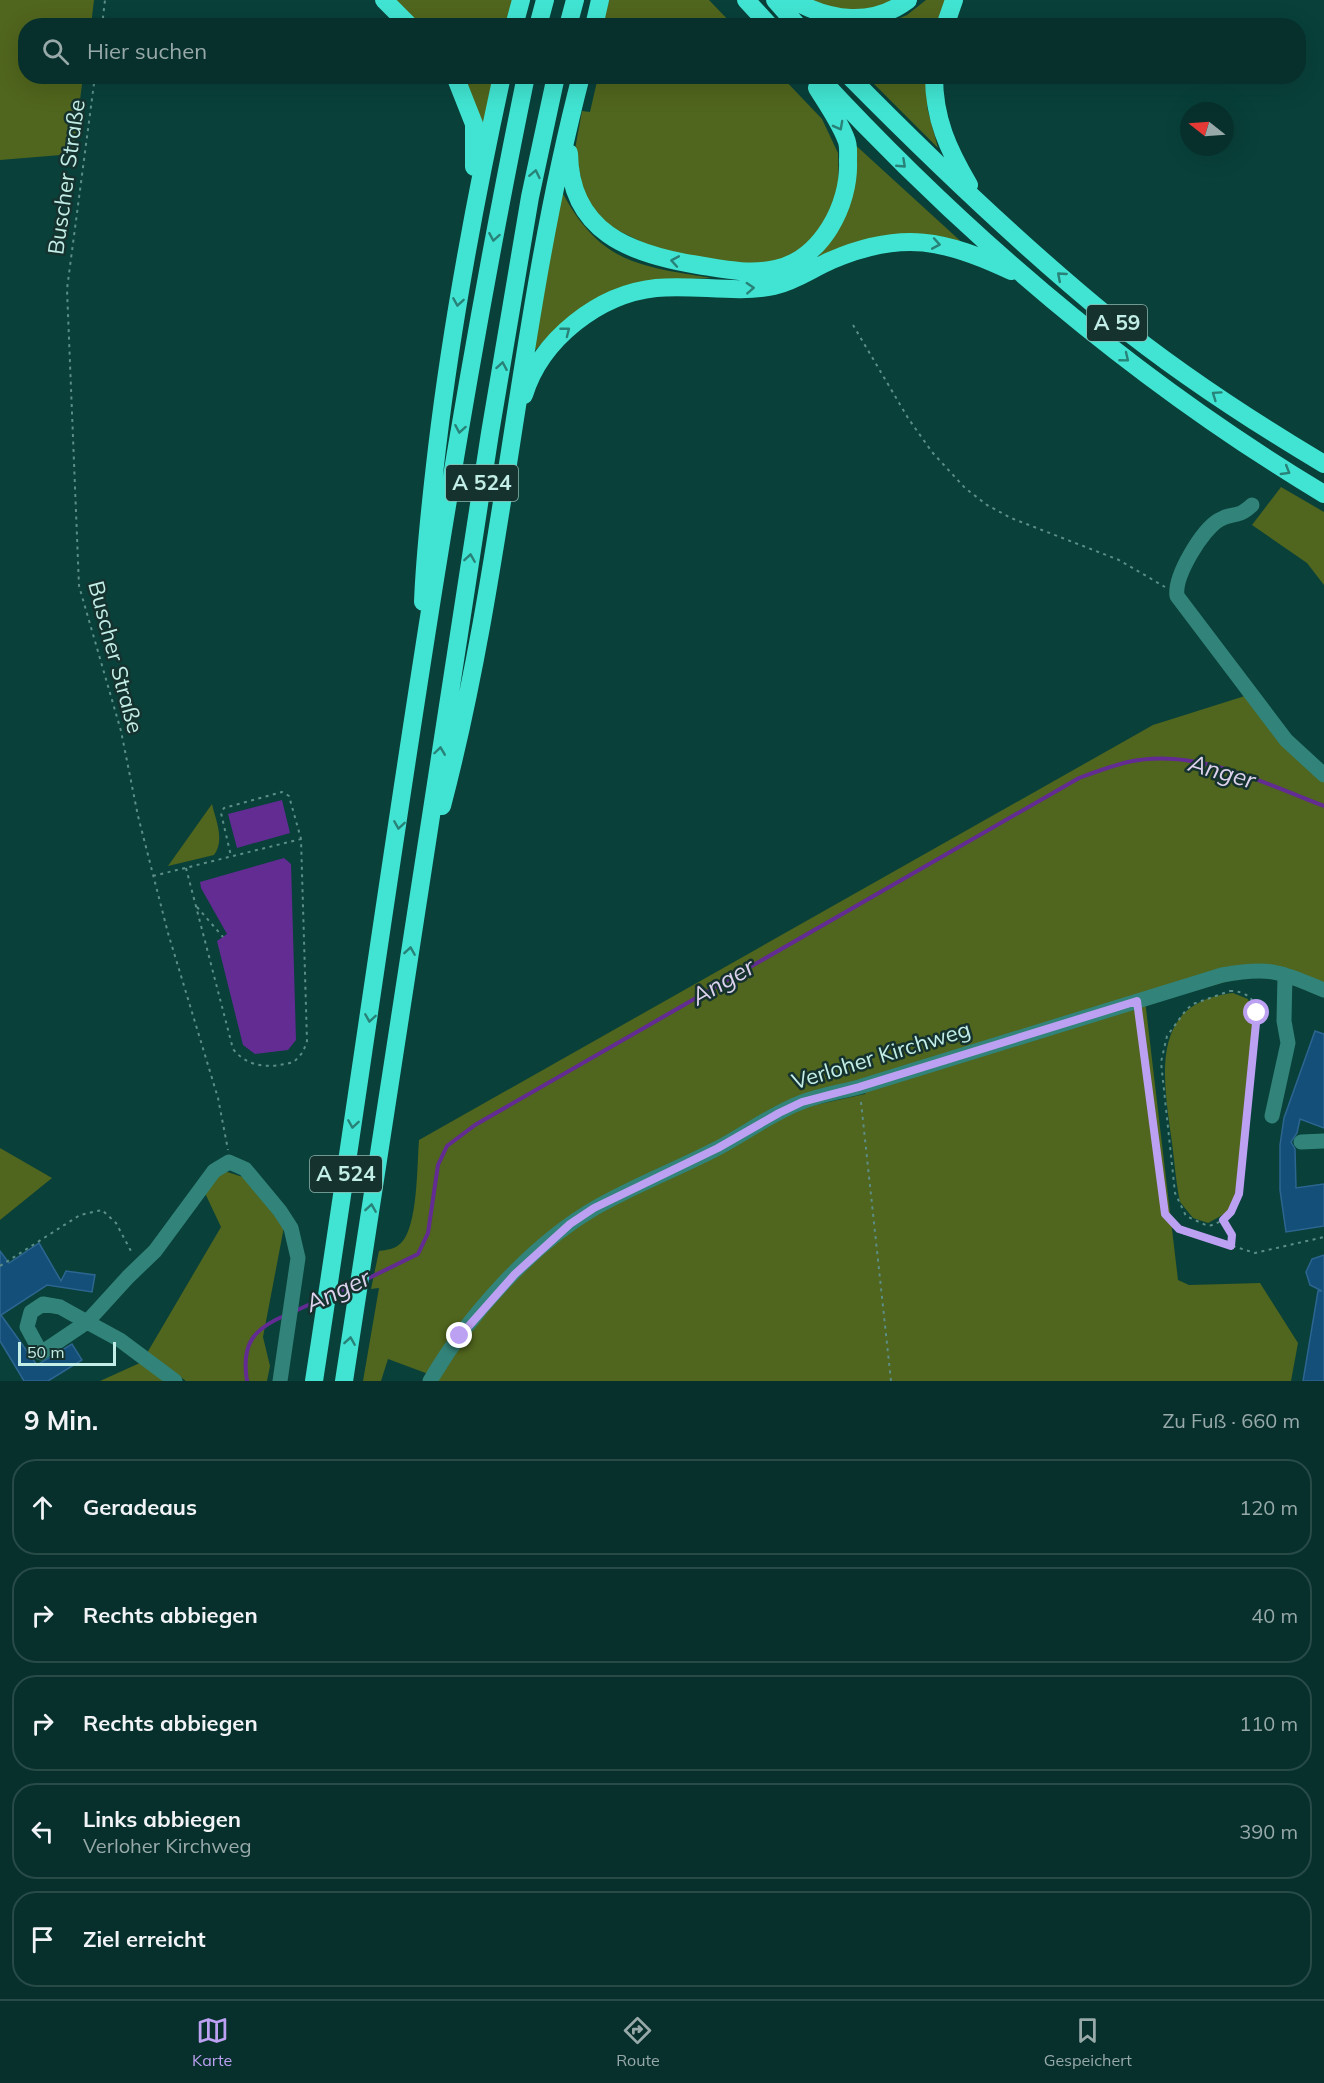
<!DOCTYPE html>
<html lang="de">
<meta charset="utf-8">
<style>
:root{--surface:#07302c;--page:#103834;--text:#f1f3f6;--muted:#98a9a9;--line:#284b48;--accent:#bca0f2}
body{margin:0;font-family:Mulish,sans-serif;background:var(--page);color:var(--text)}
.compass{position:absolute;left:1180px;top:102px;width:54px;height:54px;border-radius:50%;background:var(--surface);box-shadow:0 6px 24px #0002;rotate:287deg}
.scale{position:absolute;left:18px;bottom:15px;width:98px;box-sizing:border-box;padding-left:6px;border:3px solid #c3eee7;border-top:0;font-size:16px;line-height:21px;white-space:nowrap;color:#c3eee7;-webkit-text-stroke:4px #15322f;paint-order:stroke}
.stop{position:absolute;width:18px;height:18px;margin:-14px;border:4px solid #bca0f2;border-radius:50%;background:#fff}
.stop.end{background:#bca0f2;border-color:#fff;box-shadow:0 2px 6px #0008}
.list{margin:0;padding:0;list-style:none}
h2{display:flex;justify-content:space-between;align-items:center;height:78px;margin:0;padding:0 24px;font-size:26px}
h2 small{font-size:20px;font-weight:400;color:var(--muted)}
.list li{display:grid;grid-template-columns:39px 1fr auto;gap:18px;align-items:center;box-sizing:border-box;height:96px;margin:0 12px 12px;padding:0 12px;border:2px solid var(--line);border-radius:24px}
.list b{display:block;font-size:22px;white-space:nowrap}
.list p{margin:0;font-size:20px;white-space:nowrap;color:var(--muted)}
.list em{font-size:20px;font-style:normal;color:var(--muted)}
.icon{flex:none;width:33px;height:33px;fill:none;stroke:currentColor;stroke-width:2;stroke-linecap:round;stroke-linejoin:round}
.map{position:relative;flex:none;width:1324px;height:1381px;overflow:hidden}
.search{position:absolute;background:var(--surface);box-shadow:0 6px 24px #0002;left:18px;right:18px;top:18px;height:66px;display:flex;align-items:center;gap:15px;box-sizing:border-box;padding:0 21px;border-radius:24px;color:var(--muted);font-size:22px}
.sheet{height:618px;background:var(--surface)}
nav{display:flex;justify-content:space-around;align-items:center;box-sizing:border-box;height:84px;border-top:2px solid var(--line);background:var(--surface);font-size:16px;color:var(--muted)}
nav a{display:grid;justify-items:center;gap:3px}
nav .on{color:var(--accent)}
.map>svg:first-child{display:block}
.green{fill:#50651d}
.water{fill:#622c93}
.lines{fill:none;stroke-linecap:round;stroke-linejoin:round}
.stream{stroke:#622c93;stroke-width:4}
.building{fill:#144f79;stroke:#2c6590;stroke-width:1.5}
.path{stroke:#5c8e87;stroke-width:2;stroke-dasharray:3 4.5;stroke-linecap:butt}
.minor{stroke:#328379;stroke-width:15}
.highway{stroke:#41e4d2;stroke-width:18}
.oneway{stroke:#298278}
.route{stroke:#bca0f2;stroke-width:8}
.labels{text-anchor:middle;stroke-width:5;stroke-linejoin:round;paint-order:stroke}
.shield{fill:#15322f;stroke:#8fb6b0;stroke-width:1.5}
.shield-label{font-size:21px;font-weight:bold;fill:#c3eee7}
.street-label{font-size:22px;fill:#c3eee7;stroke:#15322f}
.water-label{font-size:24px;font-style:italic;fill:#ddd2ed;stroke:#15322f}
</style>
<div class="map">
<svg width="1324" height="1381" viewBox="0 0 1324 1381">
<rect width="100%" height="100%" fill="#09403a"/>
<path class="green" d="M0 0H94L91 25 26 26V76L83 77 73 154 0 160Z
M392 0H513L507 26 420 25Z
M609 0H709L733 25 602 26Z
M805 0H897L857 14Z
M926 0H948L938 25 881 26 907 15Z
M463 77H495L482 130Z
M598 77H782L822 119 838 153 839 188 819 234 797 251 773 263 739 266 668 255 601 222 585 199 575 149 582 111 590 112Z
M867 77H927V107L938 148Z
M851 141 967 247 937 238 810 267C849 219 857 203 851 141Z
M560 188C598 262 636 266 712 278 620 282 594 286 530 356Z
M1281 487 1324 512V585L1307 563 1252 525Z
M1248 695 1324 777V988L1272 969 802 1100 539 1247 431 1375 388 1359 381 1381H363L379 1288 371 1289 379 1251C387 1250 395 1249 401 1243 418 1227 417 1164 419 1140L1153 725Z
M212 804C216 821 225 840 214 855L168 866Z
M1233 993 1248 999 1254 1015 1235 1200 1228 1212 1208 1223 1193 1218 1180 1202C1175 1178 1174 1153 1170 1129 1162 1069 1153 1002 1233 993Z
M1145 1000 1178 1280 1189 1285 1260 1283 1298 1343 1291 1381H434L479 1315 573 1225 779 1113 865 1094 867 1089Z
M0 1148 52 1178 0 1220Z
M221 1170 243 1177 284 1227 263 1337 270 1366 267 1381H186L147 1353 221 1227 203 1189Z
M142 1362 166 1381H100Z"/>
<path class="water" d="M282 800 290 833 237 848 228 814Z
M284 858 291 864 296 1040 288 1050 255 1054 243 1045 217 941 227 934 201 888 200 882Z"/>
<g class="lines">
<path class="stream" d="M367 1279 418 1254 428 1233 438 1165 447 1146 475 1125 1079 778C1095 772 1111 766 1128 762 1195 747 1263 783 1324 806
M334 1294 352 1285
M293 1312 319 1300
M247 1381C241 1344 253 1329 286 1315"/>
</g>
<path class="building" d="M1315 1031 1324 1034V1128L1300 1119 1297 1133 1291 1142 1295 1149 1296 1188 1324 1184V1226L1286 1232 1280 1190V1145L1284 1118Z
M39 1243 61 1281 66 1271 95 1275 92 1292 47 1285 1 1315 37 1365 72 1344 82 1360 48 1381H24L0 1341V1251L9 1263Z
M1324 1255V1381H1303L1318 1291H1322L1310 1285 1306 1272 1312 1259Z"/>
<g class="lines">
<path class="path" d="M102 26 105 0
M95 76 67 289 79 586 121 731 138 816 168 933 218 1098 228 1150
M853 325 908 418 932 452 965 488 987 505 1011 518 1119 560 1165 587
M186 868 233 1049C249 1069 271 1068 294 1062L303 1052 307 1041 301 839 289 796 282 792 224 808 221 813 231 856
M153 876 301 839
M197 907 223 937
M1230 991C1245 991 1255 998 1257 1013L1242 1175C1239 1197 1233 1221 1208 1226L1186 1216 1175 1193 1161 1062 1167 1036 1186 1010 1193 1004Z
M1139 1015 1165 1214 1179 1229 1255 1253 1324 1237
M861 1102 891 1381
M1224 1221 1231 1235V1246
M0 1266 80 1215 102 1210 116 1223 132 1253"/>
<path class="minor" d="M1252 505C1236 520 1233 511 1219 520 1202 530 1174 576 1177 596L1286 740 1324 775
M1272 1116 1288 1043 1284 1021 1285 975
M1301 1142 1324 1141
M43 1304 60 1307 87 1322 41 1353 27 1327 31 1312Z
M175 1381 120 1340 87 1322 128 1277 155 1251 214 1171 229 1162 245 1169 280 1211 291 1228 298 1258 280 1381
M430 1381C467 1317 531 1245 595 1208 633 1186 675 1170 714 1150 744 1135 770 1114 802 1102 820 1095 840 1092 859 1087L1222 975C1271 966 1280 972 1324 990"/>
<path class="highway" d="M384 0 410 26
M746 0 770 26
M775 0 798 26
M793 0C830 21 872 27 908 0
M514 26 521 0
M538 26 545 0
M568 26 575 0
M594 26 600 0
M945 26 954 0
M455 76 474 124V167
M818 76C967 237 1136 381 1324 494
M849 76C932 160 1018 243 1110 318 1177 372 1250 420 1324 464
M934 76C934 119 948 149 969 185
M569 153C570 232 630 254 698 265 723 269 749 275 775 269 821 260 850 205 848 161 848 154 849 145 846 139 839 121 827 104 817 88
M524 395C541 339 599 294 656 288 695 284 735 294 774 286 796 281 813 268 832 260 902 230 946 240 1011 271
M423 602C425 550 431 499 437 448 452 323 475 200 502 76
M442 806C505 566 518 317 581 76
M314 1381C381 946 437 508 526 76
M344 1381 490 433 530 197 556 76"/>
</g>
<defs><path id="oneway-chevron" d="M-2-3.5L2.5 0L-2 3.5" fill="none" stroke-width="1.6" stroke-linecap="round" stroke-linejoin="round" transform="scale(1.5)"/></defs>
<g class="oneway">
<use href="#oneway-chevron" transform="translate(839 126) rotate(62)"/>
<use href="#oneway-chevron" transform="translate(902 164) rotate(43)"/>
<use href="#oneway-chevron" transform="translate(535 174) rotate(-78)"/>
<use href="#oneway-chevron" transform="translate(494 237) rotate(100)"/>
<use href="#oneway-chevron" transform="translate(936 244) rotate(10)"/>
<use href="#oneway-chevron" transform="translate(675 261) rotate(-170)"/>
<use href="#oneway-chevron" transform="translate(1061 276) rotate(-139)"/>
<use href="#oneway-chevron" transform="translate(750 288) rotate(-3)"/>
<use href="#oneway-chevron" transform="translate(458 302) rotate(99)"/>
<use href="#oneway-chevron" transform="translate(566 331) rotate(-38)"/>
<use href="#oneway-chevron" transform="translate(1125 358) rotate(39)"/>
<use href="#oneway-chevron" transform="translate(502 366) rotate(-80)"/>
<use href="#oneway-chevron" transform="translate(1216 395) rotate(-145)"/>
<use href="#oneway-chevron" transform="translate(460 429) rotate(100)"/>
<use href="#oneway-chevron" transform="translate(1286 471) rotate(31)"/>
<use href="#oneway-chevron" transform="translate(470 558) rotate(-81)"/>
<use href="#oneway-chevron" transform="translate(440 751) rotate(-82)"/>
<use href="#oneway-chevron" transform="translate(399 825) rotate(99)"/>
<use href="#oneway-chevron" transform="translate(410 951) rotate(-81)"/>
<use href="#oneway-chevron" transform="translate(370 1018) rotate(99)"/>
<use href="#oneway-chevron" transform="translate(353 1124) rotate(99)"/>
<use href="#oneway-chevron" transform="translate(371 1208) rotate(-81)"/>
<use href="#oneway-chevron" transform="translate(350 1341) rotate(-81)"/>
</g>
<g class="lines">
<path class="route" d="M460 1336 515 1274 570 1224 594 1208 718 1148 779 1113 802 1102 859 1087 1137 1001 1165 1214 1179 1229 1231 1246 1232 1235 1223 1220 1231 1212 1239 1194 1257 1013"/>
</g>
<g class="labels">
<g class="shield">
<rect x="1087" y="305" width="60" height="36" rx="4.5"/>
<rect x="446" y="465" width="72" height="36" rx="4.5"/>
<rect x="310" y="1156" width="72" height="36" rx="4.5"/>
</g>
<g class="shield-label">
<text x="1117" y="330">A 59</text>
<text x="482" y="490">A 524</text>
<text x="346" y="1181">A 524</text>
</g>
<g class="street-label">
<text transform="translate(66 177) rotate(-82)" y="8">Buscher Straße</text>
<text transform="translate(116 657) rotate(75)" y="8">Buscher Straße</text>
<text transform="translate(881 1055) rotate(-17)" y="8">Verloher Kirchweg</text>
</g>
<g class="water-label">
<text transform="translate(1222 772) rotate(16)" y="8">Anger</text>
<text transform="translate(723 982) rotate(-30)" y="8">Anger</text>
<text transform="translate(338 1291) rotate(-25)" y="8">Anger</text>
</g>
</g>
</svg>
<svg class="compass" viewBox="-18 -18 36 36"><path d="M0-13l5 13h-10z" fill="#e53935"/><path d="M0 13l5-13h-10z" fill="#98a9a9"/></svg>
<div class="scale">50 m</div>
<div class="stop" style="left:1257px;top:1013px"></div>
<div class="stop end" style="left:460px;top:1336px"></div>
<div class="search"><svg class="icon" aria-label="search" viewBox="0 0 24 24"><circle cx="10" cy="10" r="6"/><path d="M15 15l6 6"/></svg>Hier suchen</div>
</div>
<section class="sheet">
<h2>9 Min.<small>Zu Fuß · 660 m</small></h2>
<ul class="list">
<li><svg class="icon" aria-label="ahead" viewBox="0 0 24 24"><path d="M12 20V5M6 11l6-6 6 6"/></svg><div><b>Geradeaus</b></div><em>120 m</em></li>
<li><svg class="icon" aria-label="right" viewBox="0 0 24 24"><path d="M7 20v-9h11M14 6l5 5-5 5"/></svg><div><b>Rechts abbiegen</b></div><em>40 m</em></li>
<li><svg class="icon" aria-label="right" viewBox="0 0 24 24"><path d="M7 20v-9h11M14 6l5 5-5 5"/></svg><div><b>Rechts abbiegen</b></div><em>110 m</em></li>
<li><svg class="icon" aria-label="left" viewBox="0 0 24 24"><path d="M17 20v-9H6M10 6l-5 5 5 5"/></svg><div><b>Links abbiegen</b><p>Verloher Kirchweg</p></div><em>390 m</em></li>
<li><svg class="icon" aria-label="arrive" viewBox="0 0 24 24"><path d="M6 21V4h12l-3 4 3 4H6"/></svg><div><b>Ziel erreicht</b></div></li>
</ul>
</section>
<nav>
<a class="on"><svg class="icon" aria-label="map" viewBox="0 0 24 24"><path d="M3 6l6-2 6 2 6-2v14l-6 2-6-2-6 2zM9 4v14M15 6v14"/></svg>Karte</a>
<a><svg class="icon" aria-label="directions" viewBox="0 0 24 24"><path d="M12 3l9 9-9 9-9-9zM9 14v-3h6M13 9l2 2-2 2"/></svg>Route</a>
<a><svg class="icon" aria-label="saved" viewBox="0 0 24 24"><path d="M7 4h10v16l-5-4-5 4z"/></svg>Gespeichert</a>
</nav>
